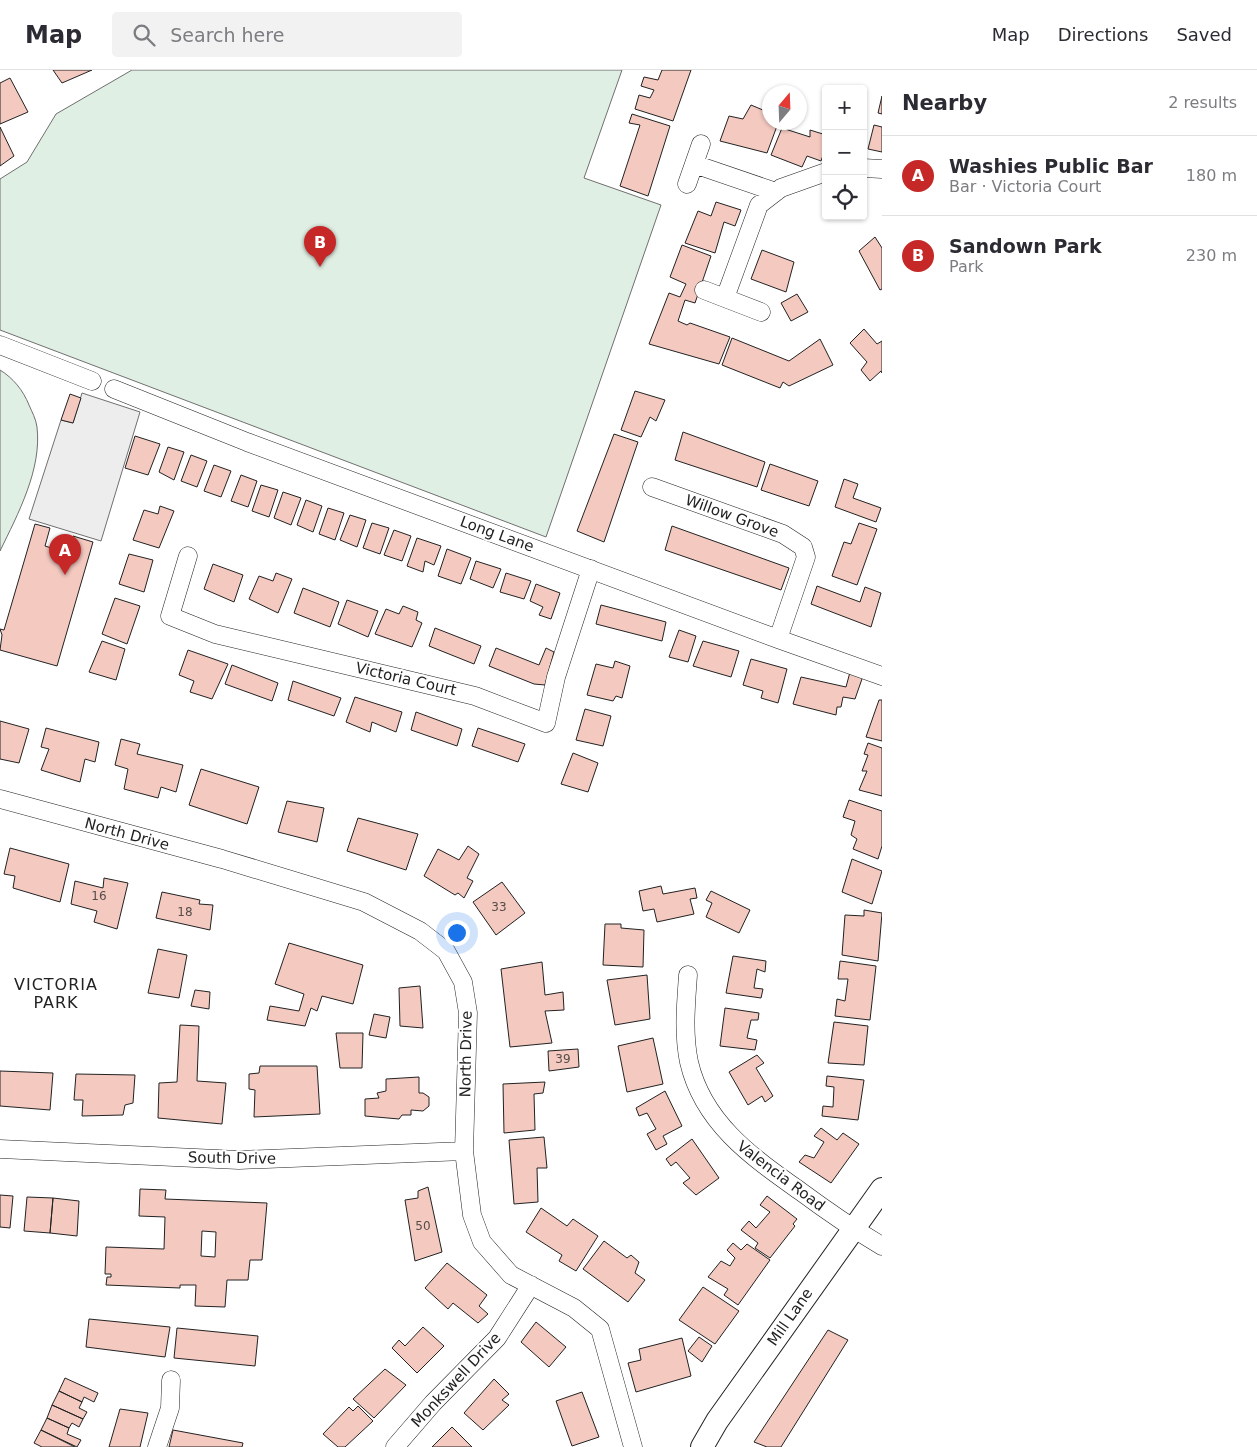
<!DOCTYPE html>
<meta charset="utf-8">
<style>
:root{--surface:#fff;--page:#f2f2f3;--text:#2b2b33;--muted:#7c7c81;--line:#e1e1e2;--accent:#c62828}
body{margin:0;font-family:"DejaVu Sans",sans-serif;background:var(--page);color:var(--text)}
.controls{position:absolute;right:15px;top:15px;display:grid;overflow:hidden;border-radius:5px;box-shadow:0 1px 4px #0004}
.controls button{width:45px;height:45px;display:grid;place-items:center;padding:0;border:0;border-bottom:1px solid var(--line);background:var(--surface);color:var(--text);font:25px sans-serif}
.compass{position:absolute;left:762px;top:15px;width:45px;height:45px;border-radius:50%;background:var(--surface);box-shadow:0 1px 4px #0004;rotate:19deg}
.you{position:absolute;left:456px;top:862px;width:18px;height:18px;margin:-12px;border:4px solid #fff;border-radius:50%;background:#1a73e8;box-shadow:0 0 0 8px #1a73e833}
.badge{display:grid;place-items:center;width:32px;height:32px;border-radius:50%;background:var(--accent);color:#fff;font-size:16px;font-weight:700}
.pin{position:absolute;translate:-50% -41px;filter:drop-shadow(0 1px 2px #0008)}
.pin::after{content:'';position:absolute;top:26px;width:18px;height:15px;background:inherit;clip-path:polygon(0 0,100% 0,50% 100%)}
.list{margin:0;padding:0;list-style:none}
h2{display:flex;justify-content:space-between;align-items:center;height:65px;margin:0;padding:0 20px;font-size:21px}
h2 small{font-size:16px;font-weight:400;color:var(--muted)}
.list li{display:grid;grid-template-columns:32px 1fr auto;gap:15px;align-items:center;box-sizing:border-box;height:80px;padding:0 20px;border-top:1px solid var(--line)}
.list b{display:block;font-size:19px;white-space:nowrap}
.list p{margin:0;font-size:16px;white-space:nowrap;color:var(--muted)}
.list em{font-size:16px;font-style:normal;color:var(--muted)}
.icon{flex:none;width:28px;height:28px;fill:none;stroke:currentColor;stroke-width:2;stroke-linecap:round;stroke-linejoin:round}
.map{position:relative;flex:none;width:882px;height:1377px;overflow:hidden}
header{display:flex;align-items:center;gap:30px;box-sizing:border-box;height:70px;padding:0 25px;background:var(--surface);border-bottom:1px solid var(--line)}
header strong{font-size:24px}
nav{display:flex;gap:28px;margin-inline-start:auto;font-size:18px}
.search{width:350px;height:45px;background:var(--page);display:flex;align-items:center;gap:12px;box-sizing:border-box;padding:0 18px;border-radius:5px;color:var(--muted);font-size:19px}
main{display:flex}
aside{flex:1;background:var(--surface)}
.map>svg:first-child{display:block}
.green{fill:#e0efe3;stroke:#6f6f6f}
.parking{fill:#ededed;stroke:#6f6f6f}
.building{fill:#f3c9c0;stroke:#222;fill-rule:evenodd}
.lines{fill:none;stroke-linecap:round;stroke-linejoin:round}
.minor-casing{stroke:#222;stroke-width:19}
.tertiary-casing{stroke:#222;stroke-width:24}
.minor{stroke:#fff;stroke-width:18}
.tertiary{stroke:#fff;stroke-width:22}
.labels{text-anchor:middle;stroke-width:4;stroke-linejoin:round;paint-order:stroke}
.number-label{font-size:12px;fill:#564c4a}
.street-label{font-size:15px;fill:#222;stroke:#fff}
.neighbourhood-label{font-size:16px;letter-spacing:1px;fill:#222;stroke:#fff}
</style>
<header>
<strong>Map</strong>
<div class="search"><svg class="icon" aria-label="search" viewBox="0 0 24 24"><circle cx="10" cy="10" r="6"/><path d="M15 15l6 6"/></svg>Search here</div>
<nav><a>Map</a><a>Directions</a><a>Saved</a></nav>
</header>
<main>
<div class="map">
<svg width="882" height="1377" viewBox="0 0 882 1377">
<rect width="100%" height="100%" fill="#fff"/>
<path class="green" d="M132 0H622L584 108 661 135 546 467 0 260V109L27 92 56 44Z
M0 300C13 308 23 320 29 335 32 342 36 349 37 357 42 399 18 444 0 481Z"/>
<path class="parking" d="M82 323 140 342 101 471 29 449 61 350 73 353Z"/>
<path class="building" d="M53 0H92L62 13Z
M662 0H691L673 51 635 39 639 25 650 28 654 20 641 16 644 7 658 10Z
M10 8 28 42 0 54V13Z
M882 26V44L878 43Z
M751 35 770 43V52L777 56 767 83 720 71 729 46 743 49Z
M632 44 670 56 648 126 620 116 640 55 629 53Z
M874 55 882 57V82L868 79Z
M0 57 14 86 0 96Z
M782 58 810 67V60L826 65V77L821 91 807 86 802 97 771 85Z
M716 132 741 140 735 156 724 152 715 183 685 173 698 141 711 146Z
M875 167 882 178V219L880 220 859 181Z
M682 175 711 186 695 233 685 230 678 251 687 255 690 253 730 267 719 294 649 274 669 223 680 227 686 214 670 207Z
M762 180 794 192 786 222 751 209Z
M797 224 808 242 791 251 781 233Z
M864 259 877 274 882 271V303L881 301 870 311 861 300 867 292 850 273Z
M732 268 789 291 820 269 833 295 789 316 783 312 780 318 722 295Z
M635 321 665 330 656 351 650 347 641 367 621 360Z
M70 324 81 328 73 353 61 350Z
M683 362 765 392 757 417 675 390Z
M614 364 638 372 604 472 577 461Z
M135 366 160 374 148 405 125 398Z
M168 377 184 382 174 410 159 402Z
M191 385 207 391 197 417 181 411Z
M770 394 818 411 809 436 761 420Z
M214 395 231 401 221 427 204 421Z
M241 405 257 411 248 437 231 431Z
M844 409 858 414 853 428 881 438 876 452 835 437Z
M261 415 278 420 269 447 252 441Z
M283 422 301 428 291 455 274 448Z
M306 430 322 436 313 462 297 455Z
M160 436 174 441 159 478 133 470 144 440 158 444Z
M328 438 344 443 335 470 319 464Z
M350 445 366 450 357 477 340 470Z
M372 453 389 458 380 484 363 478Z
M859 453 877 459 857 515 832 506 844 472 851 474Z
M35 454 50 458 45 476 68 483 73 466 93 472 57 596 0 580 2 565 0 559 4 560Z
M672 456 789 498 781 520 665 480Z
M394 460 411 466 402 491 384 485Z
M417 468 441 476 434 495 425 491 423 502 407 496Z
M447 479 471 488 461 514 438 506Z
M129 484 153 490 144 522 119 514Z
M476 491 501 499 493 518 470 509Z
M213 494 243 505 234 532 204 519Z
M276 503 292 509 278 543 249 529 259 506 273 511Z
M506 503 531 511 524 529 500 522Z
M536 514 560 523 551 549 539 545 543 537 530 531Z
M817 516 860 532 865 517 881 523 871 557 811 534Z
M303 518 339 532 330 557 294 543Z
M115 528 140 536 127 574 102 564Z
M347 530 378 541 368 567 338 554Z
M601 535 666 552 662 571 596 554Z
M403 536 418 542 416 550 422 553 412 577 375 564 386 539 399 544Z
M435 558 481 576 474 594 429 576Z
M679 560 696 566 688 592 669 587Z
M102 571 125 579 116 610 89 602Z
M703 571 739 581 731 607 693 596Z
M496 578 539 595 546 578 554 582 545 615 534 614 489 596Z
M188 580 228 594 212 629 190 622 194 611 179 605Z
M751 589 787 599 778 633 761 628 763 621 743 615Z
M615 591 630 596 622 628 616 626 613 631 587 625 596 594 613 598Z
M232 595 278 613 272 631 225 614Z
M850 602 863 606 855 629 843 627 841 637H837L836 645 793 634 801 607 846 617Z
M293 611 341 628 334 646 288 630Z
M355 627 402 642 396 662 372 652 370 662 346 652Z
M879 630H882V671L866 667Z
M585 639 611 646 603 676 576 670Z
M416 642 462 659 457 676 411 660Z
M0 651 29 659 19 693 0 689Z
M46 658 99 672 95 692 85 689 80 712 41 700 49 679 41 677Z
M478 658 525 674 518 692 472 676Z
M121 669 140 674 137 684 183 695 176 722 161 717 158 728 124 719 128 699 115 695Z
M868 673 882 678V726L859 720 867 701H862L868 685 864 684Z
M573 683 598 693 588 722 561 714Z
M201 699 259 717 247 754 189 735Z
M849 730 882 741V776L878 789 853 779 857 769 851 765 855 751 843 747Z
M287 731 324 738 317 772 278 762Z
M358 748 418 764 406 800 347 781Z
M468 776 479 784 467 808 473 811 464 828 458 823 455 825 424 806 438 779 459 790Z
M10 778 69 794 60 832 13 818 15 806 4 804Z
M852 789 882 801 872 834 842 822Z
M104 808 128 813 117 859 94 852 97 841 71 834 75 811 103 818Z
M502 812 525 843 496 865 473 832Z
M661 816 663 824 695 818 697 828 690 829 694 844 657 852 654 839 643 841 639 821Z
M711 821 750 840 739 863 706 847 712 833 706 830Z
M162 822 200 830 199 834 213 835 210 860 156 848Z
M864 840 882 843 878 891 842 885 845 845 864 846Z
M605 854H621V858L644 860 643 897 603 895Z
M289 873 363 895 353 934 322 926 317 941 311 938 305 956 267 950 270 936 299 941 304 924 275 914Z
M158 879 187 885 179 928 148 923Z
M733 886 766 891 765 902 757 899 754 918 763 919 761 928 726 923Z
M840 891 876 896 870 950 835 946 837 929 845 931 848 909H838Z
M542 892 545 925 563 922 564 940 545 941 552 973 510 977 501 899Z
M647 905 650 949 615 955 607 910Z
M420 916 423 958 400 956 399 918Z
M195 920 210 922 209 939 191 936Z
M725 938 759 943 758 950H751L747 968 757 970 755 980 720 976Z
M374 944 390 947 386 968 369 965Z
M834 952 868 956 864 995 828 993Z
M180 955 199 956 197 1011 226 1013 222 1054 158 1048 159 1013 177 1012Z
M336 963H363L362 998H340Z
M653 968 663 1014 627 1022 618 976Z
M578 979 579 997 549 1001 548 981Z
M757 985 764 993 756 998 773 1026 765 1032 762 1026 748 1035 729 1002Z
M260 996H317L320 1044 254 1047 255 1020 249 1019V1004L259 1003Z
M0 1001 53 1003 50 1040 0 1036Z
M76 1004 135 1005 133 1033 125 1035 123 1045 82 1046 83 1030H74Z
M827 1006 864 1010 858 1050 822 1046 823 1036 833 1037 834 1017 826 1016Z
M419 1007V1023H423L429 1027V1036L423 1041 411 1040V1045H402L399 1049 365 1046V1029L379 1028 377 1023 386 1021V1009Z
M545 1012 543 1023 534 1024 535 1060 504 1063 503 1014Z
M665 1021 682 1056 663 1066 667 1074 656 1080 647 1064 656 1059 647 1043 639 1046 636 1038Z
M821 1058 837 1070 843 1063 859 1074 831 1113 799 1092 805 1085 814 1088 824 1072 814 1066Z
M544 1067 547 1098H537L538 1132 514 1134 509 1070Z
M692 1069 719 1108 696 1125 683 1113 690 1108 676 1092 671 1096 666 1089Z
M428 1117 442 1182 415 1191 405 1130 418 1128V1121Z
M140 1119 166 1120 165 1129 267 1133 262 1190H250L248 1210H227L225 1237 195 1236 196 1215H180V1218L106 1215 107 1207H111V1204H105L106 1177 164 1179 165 1147 139 1146ZM202 1161 216 1162 215 1187 201 1186Z
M0 1125 13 1126 10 1158 0 1157Z
M767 1126 797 1149 793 1154 795 1156 770 1188 755 1178 758 1173 741 1160 749 1151 756 1158 770 1142 760 1135Z
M27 1127 53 1128 50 1163 24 1161Z
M53 1128 79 1131 77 1166 50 1163Z
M541 1138 567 1156 573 1149 598 1166 576 1201 559 1191 562 1185 526 1162Z
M604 1171 627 1188 631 1185 639 1192 635 1203 645 1210 628 1232 583 1199Z
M733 1173 741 1180 747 1174 770 1190 738 1235 724 1225 728 1219 708 1207 721 1191 730 1196 735 1188 727 1180Z
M447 1193 487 1225 479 1236 488 1244 478 1253 453 1233 448 1239 425 1218Z
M703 1217 739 1241 715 1274 679 1250Z
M89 1249 170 1257 165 1287 86 1277Z
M536 1252 566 1277 549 1297 521 1272Z
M423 1257 444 1276 417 1303 392 1278 399 1270 405 1276Z
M177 1258 258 1266 255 1296 174 1288Z
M828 1260 848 1270 781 1377H767L754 1372Z
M699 1267 712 1276 702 1292 688 1281Z
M682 1268 691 1306 636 1322 628 1293 641 1290 639 1279Z
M385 1299 406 1315 374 1348 353 1329Z
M65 1308 98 1323 94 1332 84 1327 82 1332 59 1321Z
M494 1309 509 1324 502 1330 509 1335 483 1360 464 1343Z
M59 1321 82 1332 79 1338 87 1342 83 1349 52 1335Z
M582 1322 599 1367 572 1376 556 1331Z
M52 1335 83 1349 79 1357 72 1353 69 1358 47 1348Z
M358 1336 373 1351 345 1377H338L323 1364 349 1337 353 1341Z
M120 1339 148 1343 140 1377H109Z
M47 1348 69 1358 67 1364 81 1370 77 1377 41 1360Z
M452 1357 472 1377H432Z
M41 1360 75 1377H42L34 1373Z
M173 1360 243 1373 242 1377H169Z"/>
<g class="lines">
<defs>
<path id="minor" d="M694 94 776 122
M863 98 882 99
M687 114 701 74
M704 220 761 242
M725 228 759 135 781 118 826 102
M0 275 92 311
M114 319 247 372 778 569 882 606
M652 417 783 464 803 477 806 487 778 569
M188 486 170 546 215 564 475 626 546 653 556 607 591 499
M0 729 222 789 364 832 420 861 446 881 463 912 468 943 464 1081 472 1145 482 1172 511 1205 574 1238 600 1259 633 1377
M688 905C686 934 683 963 689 992 703 1053 752 1087 800 1121 827 1141 853 1159 882 1176
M0 1079 239 1090 464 1081
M157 1377 170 1338 171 1310
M395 1377 433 1333 497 1268 531 1215"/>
<path id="tertiary" d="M702 1377 717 1351 882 1119"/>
</defs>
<use href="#minor" class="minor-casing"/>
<use href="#tertiary" class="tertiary-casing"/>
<use href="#minor" class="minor"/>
<use href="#tertiary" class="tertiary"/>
</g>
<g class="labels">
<g class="number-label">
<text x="99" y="830">16</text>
<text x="499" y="841">33</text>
<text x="185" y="846">18</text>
<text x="563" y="993">39</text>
<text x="423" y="1160">50</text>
</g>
<g class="street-label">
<text transform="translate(732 446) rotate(20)" y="5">Willow Grove</text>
<text transform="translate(497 464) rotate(20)" y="5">Long Lane</text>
<text transform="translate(406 609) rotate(13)" y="5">Victoria Court</text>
<text transform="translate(127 764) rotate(15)" y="5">North Drive</text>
<text transform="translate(466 984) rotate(-89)" y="5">North Drive</text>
<text transform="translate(232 1088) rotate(1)" y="5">South Drive</text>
<text transform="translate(781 1106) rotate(37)" y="5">Valencia Road</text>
<text transform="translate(790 1247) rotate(-55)" y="5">Mill Lane</text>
<text transform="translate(456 1310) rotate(-47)" y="5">Monkswell Drive</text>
</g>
<g class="neighbourhood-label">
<text x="56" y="920">VICTORIA<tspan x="56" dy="18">PARK</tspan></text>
</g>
</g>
</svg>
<div class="controls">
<button>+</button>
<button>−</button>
<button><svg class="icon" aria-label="locate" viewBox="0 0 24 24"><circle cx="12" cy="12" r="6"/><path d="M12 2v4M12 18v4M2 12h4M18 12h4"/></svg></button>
</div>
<svg class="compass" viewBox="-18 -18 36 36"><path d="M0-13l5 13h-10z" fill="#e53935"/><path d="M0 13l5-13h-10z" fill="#7c7c81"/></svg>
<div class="you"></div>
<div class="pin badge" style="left:65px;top:505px">A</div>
<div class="pin badge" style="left:320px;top:197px">B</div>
</div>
<aside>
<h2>Nearby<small>2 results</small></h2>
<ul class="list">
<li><span class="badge">A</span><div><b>Washies Public Bar</b><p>Bar · Victoria Court</p></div><em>180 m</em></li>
<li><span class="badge">B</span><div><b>Sandown Park</b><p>Park</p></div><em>230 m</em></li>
</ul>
</aside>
</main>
